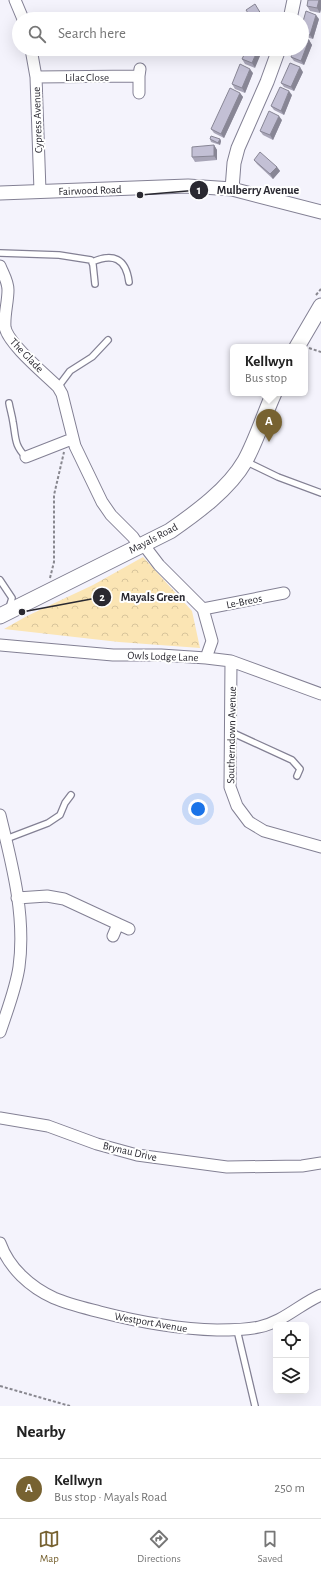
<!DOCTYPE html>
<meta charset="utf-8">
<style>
:root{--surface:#fff;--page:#f6f6f6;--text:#222;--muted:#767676;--line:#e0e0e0;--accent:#776231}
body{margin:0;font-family:"Alegreya Sans",sans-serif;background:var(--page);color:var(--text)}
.controls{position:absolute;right:12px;bottom:12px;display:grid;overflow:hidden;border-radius:6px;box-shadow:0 4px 16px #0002}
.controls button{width:36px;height:36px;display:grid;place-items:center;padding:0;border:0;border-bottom:1px solid var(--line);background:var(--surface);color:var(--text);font:20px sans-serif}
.you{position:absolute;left:198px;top:809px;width:14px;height:14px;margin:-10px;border:3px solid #fff;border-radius:50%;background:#1a73e8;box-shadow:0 0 0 6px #1a73e833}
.badge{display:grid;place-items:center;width:26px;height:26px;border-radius:50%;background:var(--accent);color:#fff;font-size:13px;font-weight:700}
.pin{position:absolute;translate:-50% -33px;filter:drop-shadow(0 1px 2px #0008)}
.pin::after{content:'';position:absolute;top:21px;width:14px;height:12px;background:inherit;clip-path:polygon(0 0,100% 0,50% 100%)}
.popup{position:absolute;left:230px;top:344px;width:78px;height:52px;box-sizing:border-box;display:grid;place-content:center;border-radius:6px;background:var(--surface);filter:drop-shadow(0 1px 3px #0005);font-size:13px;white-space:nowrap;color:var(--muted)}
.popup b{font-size:15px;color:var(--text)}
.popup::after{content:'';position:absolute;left:50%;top:100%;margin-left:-8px;border:8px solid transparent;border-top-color:var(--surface)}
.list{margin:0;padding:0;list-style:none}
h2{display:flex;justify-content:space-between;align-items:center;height:52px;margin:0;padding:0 16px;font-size:17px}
h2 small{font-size:13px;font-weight:400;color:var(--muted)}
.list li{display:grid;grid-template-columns:26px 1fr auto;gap:12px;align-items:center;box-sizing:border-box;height:60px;padding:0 16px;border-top:1px solid var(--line)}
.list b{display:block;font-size:15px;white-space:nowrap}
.list p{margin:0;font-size:13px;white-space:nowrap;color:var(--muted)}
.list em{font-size:13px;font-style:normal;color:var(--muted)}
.icon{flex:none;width:22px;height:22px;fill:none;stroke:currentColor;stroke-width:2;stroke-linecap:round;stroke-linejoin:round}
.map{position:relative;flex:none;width:321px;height:1406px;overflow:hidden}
.search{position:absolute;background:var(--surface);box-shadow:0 4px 16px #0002;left:12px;right:12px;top:12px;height:44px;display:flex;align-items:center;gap:10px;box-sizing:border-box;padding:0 14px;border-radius:22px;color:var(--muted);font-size:15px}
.sheet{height:112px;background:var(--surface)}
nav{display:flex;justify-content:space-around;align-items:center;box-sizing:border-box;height:56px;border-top:1px solid var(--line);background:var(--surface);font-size:11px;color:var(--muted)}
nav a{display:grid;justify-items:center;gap:2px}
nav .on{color:var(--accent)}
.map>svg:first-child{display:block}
.forest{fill:url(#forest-crowns)}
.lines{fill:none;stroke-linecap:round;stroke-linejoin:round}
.service-casing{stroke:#838094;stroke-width:8}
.minor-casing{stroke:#838094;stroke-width:13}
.tertiary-casing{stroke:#838094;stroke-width:15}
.secondary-casing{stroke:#838094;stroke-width:17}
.path{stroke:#88878f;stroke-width:2;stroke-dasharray:3 2;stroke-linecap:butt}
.service{stroke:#fff;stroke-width:5.5}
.minor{stroke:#fff;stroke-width:11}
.tertiary{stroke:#fff;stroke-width:13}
.secondary{stroke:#fff;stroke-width:15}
.wall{fill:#a8a5b7}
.shaded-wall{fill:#888695}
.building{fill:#c3c0d5;stroke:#888695}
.labels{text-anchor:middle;stroke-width:4;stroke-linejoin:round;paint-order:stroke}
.street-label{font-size:11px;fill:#2a2931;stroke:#fff}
.leader{fill:none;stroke:#2a2931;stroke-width:1.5}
.callout-dot{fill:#2a2931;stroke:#fff;stroke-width:1.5}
.mark-label{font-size:12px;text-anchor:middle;font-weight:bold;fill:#fff}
.callout-label{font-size:12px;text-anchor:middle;font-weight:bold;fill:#2a2931;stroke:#fff;stroke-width:4;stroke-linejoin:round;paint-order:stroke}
</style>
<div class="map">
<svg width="321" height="1406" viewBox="0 0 321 1406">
<defs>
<pattern id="forest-crowns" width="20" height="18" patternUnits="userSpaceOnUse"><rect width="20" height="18" fill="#fbe5b4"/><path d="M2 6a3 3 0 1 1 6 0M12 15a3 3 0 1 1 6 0" fill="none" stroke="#d7c49b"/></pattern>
</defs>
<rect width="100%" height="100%" fill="#f4f3fc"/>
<path class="forest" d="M143 557 192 611 200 648 119 642 4 629 27 616 93 585Z"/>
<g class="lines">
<defs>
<path id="service" d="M0 253 59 255 91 260 93 265 95 284
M92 262C113 253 126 258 129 282
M58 387 70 371 92 357 108 340
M9 403C10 409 12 415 13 422 16 438 14 445 26 457
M245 461 278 477 321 493
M0 580 12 598 9 608
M231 732 292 760 300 769 297 776
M6 839 48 823 60 815 65 803 71 795
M237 1330 255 1406"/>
<path id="minor" d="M15 0 23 19
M31 49 36 77 40 191
M36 77 139 76 140 69
M139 93V76
M0 266C3 274 8 281 8 290 8 302 4 315 5 327 7 343 46 375 58 387L62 394 75 446 102 502 111 515 133 537 139 546
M26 457 72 439
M143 544 159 565 203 609 212 641 206 658
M203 609 284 593
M0 645 113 655H161L206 658 231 661 321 694
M231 661 230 787 237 806 249 822 264 831 321 847
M0 815C12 864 26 916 19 967 16 988 7 1011 0 1032
M17 898 47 896 64 899 118 924 113 936
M118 924 129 929
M0 1118 48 1126 97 1144 137 1155 227 1167 302 1166 321 1163
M0 1243C9 1268 30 1287 54 1298 68 1304 85 1308 100 1312 139 1322 177 1329 217 1330 231 1330 246 1330 259 1327 283 1322 300 1304 321 1295"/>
<path id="tertiary" d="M290 19 294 0
M232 189 234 163 238 148 267 82 279 49
M0 193 188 186 232 189 321 212"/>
<path id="secondary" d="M297 347 321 306
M0 616 170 531C196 513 229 489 245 461 257 439 264 415 274 393"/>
</defs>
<use href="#service" class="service-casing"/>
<use href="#minor" class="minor-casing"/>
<use href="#tertiary" class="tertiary-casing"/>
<use href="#secondary" class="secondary-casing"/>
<path class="path" d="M316 295 321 289
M309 348 321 352
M50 578 54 562V495L64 452
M0 1386 70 1406"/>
<use href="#service" class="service"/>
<use href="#minor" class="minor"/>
<use href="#tertiary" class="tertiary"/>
<use href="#secondary" class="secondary"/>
</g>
<path class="wall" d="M321 0V9L320 13 310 11 307 6Z
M319 19 313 39 303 36 302 35V25Z
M309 40 312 45 304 65 294 61 291 57Z
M247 49 255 68 245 64 242 59Z
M303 72 294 91 284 87 281 83Z
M253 73 245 93 235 89 232 84Z
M240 93 243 97 224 138 214 133 211 129Z
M292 95 284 115 274 110 271 106Z
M282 120 273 140 263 135 260 131Z
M210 139H220L221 141 220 145 211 142Z
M214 145 217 150V160L195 162 192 157Z
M254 160 277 167 280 171 273 179 257 164Z"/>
<path class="shaded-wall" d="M319 0H321V9L320 13 317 8Z
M316 15 319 19 313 39 310 35Z
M309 40 312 45 304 65 301 61Z
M258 49H263L255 68 252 63Z
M300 67 303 72 294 91 291 87Z
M250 69 253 73 245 93 242 88Z
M289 91 292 95 284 115 281 111Z
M240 93 243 97 224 138 221 134Z
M279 116 282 120 273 140 270 135Z
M220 139 221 141 220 145 218 143Z
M214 145 217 150V160L214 156Z
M277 167 280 171 273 179 270 174Z"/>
<path class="building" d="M308 0H319L317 8 307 6Z
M255 4 264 19H252L246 10Z
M306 11 316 15 310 35 302 33V25Z
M302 38 309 40 301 61 291 57 294 49H302Z
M247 49H258L252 63 242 59Z
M290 63 300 67 291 87 281 83Z
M240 64 250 69 242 88 232 84Z
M280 87 289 91 281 111 271 106Z
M230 88 240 93 221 134 211 129Z
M269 111 279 116 270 135 260 131Z
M211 136 220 139 218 143 210 139Z
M214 145V156L192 157V147Z
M260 152 277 167 270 174 254 160Z"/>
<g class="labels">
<g class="street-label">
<text x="87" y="81">Lilac Close</text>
<text transform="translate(37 120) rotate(-92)" y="4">Cypress Avenue</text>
<text transform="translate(90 190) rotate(-2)" y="4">Fairwood Road</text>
<text transform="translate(27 355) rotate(46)" y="4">The Glade</text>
<text transform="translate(153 538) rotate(-28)" y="4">Mayals Road</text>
<text transform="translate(244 601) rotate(-11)" y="4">Le-Breos</text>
<text transform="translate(163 656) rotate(2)" y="4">Owls Lodge Lane</text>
<text transform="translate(231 735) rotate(-89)" y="4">Southerndown Avenue</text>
<text transform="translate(130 1151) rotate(13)" y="4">Brynau Drive</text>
<text transform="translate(151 1322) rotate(10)" y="4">Westport Avenue</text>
</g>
</g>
<path class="leader" d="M140 195L199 190M22 612L102 597"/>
<g class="callout-dot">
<circle cx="140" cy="195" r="4"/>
<circle cx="22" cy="612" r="4"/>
<circle cx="199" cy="190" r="10"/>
<circle cx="102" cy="597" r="10"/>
</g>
<g class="mark-label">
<text x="199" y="194">1</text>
<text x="102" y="601">2</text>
</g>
<g class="callout-label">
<text x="258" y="194">Mulberry Avenue</text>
<text x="153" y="601">Mayals Green</text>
</g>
</svg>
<div class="controls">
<button><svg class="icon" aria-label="locate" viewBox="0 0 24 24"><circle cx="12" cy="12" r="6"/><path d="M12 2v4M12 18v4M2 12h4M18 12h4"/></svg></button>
<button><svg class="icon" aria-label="layers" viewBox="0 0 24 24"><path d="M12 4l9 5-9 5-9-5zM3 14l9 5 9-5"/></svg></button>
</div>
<div class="you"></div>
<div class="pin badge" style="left:269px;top:442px">A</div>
<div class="popup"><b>Kellwyn</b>Bus stop</div>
<div class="search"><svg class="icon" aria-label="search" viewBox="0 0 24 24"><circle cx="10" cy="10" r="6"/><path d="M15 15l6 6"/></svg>Search here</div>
</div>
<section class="sheet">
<h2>Nearby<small></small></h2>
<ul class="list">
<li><span class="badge">A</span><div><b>Kellwyn</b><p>Bus stop · Mayals Road</p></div><em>250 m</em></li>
</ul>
</section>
<nav>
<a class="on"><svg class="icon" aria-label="map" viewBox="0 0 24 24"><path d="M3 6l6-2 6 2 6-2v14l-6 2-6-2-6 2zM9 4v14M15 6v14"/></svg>Map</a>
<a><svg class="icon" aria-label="directions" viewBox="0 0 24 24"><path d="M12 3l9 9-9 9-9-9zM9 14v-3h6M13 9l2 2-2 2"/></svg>Directions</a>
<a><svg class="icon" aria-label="saved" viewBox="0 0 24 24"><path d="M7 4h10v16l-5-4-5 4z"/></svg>Saved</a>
</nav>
